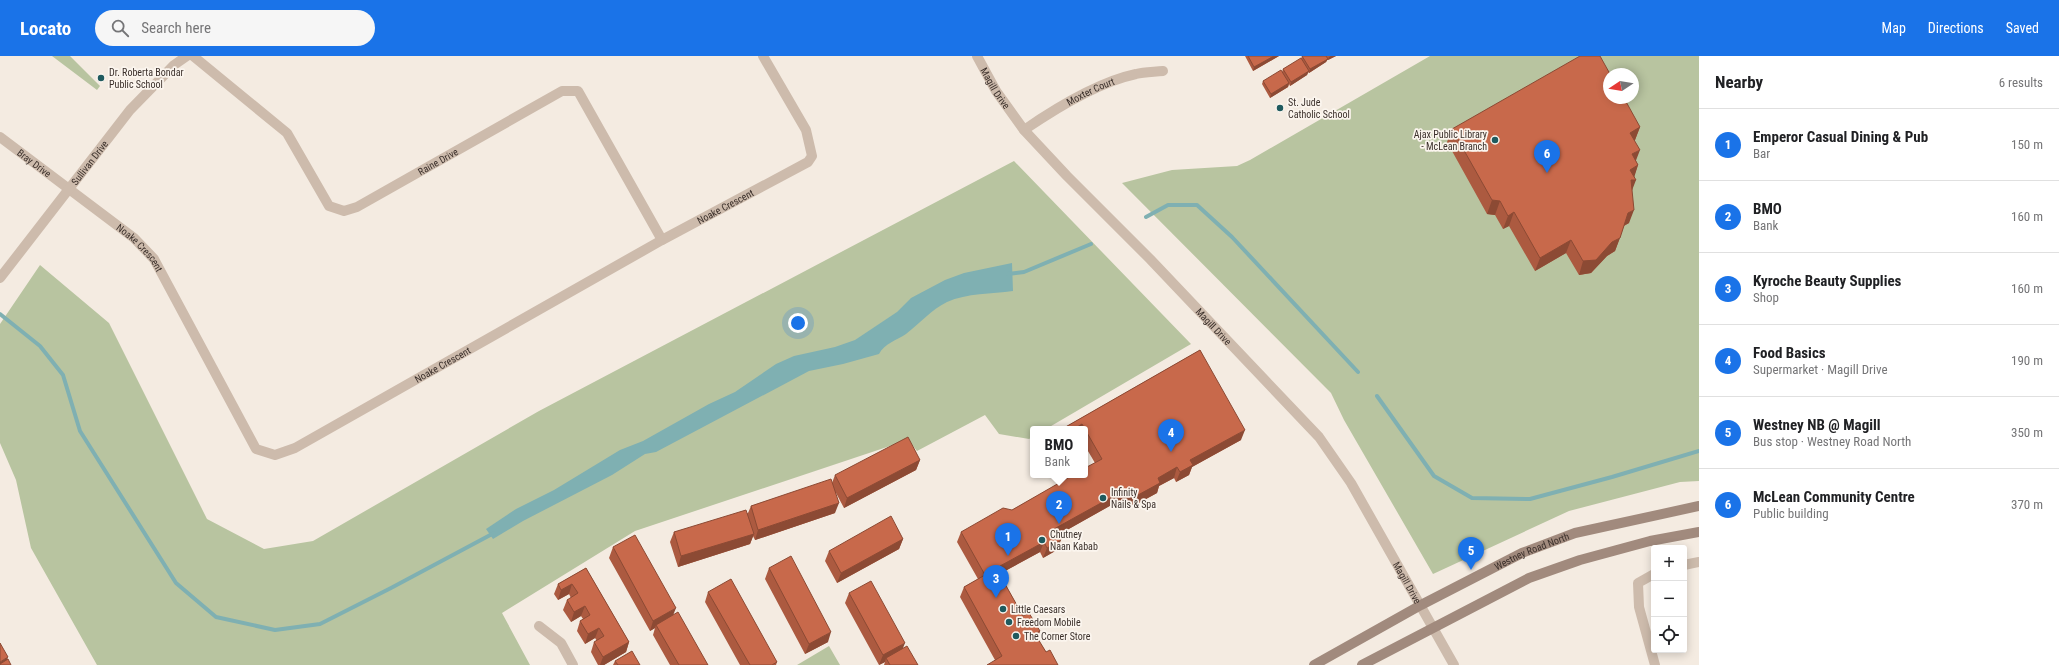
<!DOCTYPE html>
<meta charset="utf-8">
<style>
:root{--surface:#fff;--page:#f6f6f6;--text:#202124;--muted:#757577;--line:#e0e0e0;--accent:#1a73e8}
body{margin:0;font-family:"Roboto Condensed",sans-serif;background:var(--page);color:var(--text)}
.controls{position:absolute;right:12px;bottom:12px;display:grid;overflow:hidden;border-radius:4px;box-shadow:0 2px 10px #0003}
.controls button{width:36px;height:36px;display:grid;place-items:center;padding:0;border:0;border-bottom:1px solid var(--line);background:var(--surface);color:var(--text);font:20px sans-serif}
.compass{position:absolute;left:1603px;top:12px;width:36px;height:36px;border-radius:50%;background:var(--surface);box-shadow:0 2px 10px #0003;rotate:258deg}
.you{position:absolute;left:798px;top:267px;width:14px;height:14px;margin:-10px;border:3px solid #fff;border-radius:50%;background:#1a73e8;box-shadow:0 0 0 6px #1a73e833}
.badge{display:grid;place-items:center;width:26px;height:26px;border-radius:50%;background:var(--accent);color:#fff;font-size:13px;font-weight:700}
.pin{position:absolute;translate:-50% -33px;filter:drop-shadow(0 1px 2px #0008)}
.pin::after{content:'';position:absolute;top:21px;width:14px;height:12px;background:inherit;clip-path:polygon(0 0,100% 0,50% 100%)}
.popup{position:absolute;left:1030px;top:370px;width:58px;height:52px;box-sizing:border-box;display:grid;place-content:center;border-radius:4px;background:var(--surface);filter:drop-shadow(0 1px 3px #0005);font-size:13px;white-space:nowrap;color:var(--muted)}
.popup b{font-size:15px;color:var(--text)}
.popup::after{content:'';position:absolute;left:50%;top:100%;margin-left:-8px;border:8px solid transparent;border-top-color:var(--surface)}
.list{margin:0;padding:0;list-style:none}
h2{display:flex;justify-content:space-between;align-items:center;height:52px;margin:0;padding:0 16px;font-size:17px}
h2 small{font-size:13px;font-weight:400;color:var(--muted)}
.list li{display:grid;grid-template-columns:26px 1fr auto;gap:12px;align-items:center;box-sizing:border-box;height:72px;padding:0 16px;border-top:1px solid var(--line)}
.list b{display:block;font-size:15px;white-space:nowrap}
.list p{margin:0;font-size:13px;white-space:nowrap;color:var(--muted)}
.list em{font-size:13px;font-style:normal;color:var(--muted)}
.icon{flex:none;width:22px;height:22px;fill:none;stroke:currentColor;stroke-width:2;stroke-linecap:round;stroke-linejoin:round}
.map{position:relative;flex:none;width:1699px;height:609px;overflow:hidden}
header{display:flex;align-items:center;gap:24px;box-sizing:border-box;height:56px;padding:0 20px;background:var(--accent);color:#fff}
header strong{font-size:19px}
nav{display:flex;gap:22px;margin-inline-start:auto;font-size:14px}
.search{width:280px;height:36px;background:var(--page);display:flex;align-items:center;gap:10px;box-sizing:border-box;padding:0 14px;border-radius:22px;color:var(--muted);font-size:15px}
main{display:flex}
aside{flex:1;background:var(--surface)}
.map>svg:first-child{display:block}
.green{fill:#b8c4a0;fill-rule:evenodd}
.water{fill:#7fb0b2}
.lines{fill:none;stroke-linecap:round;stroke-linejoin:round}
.stream{stroke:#7fb0b2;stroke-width:4}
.minor{stroke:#cdbbac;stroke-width:10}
.tertiary{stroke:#cdbbac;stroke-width:10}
.secondary{stroke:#a18a7d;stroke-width:10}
.wall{fill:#ac5a40}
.shaded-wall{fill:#8c4a34}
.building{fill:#c8694b;stroke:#8c4a34}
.poi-dot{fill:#1f5a5e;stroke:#fbf5ee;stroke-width:1.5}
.labels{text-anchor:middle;stroke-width:3.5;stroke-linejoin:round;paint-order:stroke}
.poi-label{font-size:10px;fill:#3b302b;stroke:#fbf5ee;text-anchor:start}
.street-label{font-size:10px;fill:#3b302b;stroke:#fbf5ee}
</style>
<header>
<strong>Locato</strong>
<div class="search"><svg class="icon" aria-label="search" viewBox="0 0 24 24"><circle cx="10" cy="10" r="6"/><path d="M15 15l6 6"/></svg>Search here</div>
<nav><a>Map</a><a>Directions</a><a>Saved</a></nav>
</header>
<main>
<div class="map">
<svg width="1699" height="609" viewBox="0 0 1699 609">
<rect width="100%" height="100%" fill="#f4ebe1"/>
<path class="green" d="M52 0H70L100 30 97 34Z
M1430 0H1699V425L1680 426 1569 455 1433 518 1344 364 1331 337 1122 127 1172 114 1237 110 1250 104ZM1609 18H1633V42H1609Z
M1014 105 1191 288 1046 373H1033V381L1029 383 999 378 985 359 917 395 908 384 635 475 502 557 530 609H97L31 492 16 424 0 387V268L40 209 109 267 207 463 264 493 313 485 539 355Z
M829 590 840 609H797Z"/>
<path class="water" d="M1012 207 1013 235C992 238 967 237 947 246 931 254 920 267 906 278 897 284 884 288 879 298L843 308 809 315 656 396 645 398 612 419 523 465 493 483 486 473 516 453 554 434 620 394 643 385 709 348 735 336 776 308 794 300 835 291 855 284 897 256 911 242 945 224 964 217Z"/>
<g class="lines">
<path class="stream" d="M1146 161 1168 149H1197L1232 181 1358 316
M1008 218 1024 216 1091 188
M0 258 40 290 63 319 80 375 176 527 216 561 275 574 320 568 391 532 494 477
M1377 340 1434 420 1472 442 1530 443 1612 421 1699 395"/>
<g class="minor">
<path id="s1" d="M193 0 287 77 329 150 344 155 357 151 562 35H578L662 184"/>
<path id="s2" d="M1024 74C1056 52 1098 26 1136 18 1144 16 1154 16 1163 15"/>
<path id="s3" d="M0 81 134 182 154 203 256 393 275 399 295 392 662 184 808 106 812 100 806 74 763 0"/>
<path id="s4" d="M0 222 130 54 174 9 187 0"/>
<path d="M1684 509 1699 506"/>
<path d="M1654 518 1638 527 1639 551 1655 609"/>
<path d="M539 570 561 587 573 609"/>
</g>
<path class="tertiary" id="s5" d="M977 0 996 35 1024 74 1067 120 1150 203 1319 381 1351 427 1454 609"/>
<g class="secondary">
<path id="s6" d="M1314 609 1421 549 1522 497 1575 477 1699 450"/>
<path d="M1362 609 1529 522 1580 504 1650 485 1699 476"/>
</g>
</g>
<path class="wall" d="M1245 0H1279L1253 15Z
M1302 0H1336L1328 4H1327L1326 6 1309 17 1308 16 1307 19 1290 30 1289 28 1288 31 1270 42 1262 28 1263 25 1282 16 1283 13 1301 3Z
M1640 71 1635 84 1634 85 1636 105 1638 109 1634 120 1632 135 1629 167 1624 170 1615 195 1607 200 1591 217 1579 219 1566 197 1535 215 1509 170 1503 173 1495 159 1487 158 1447 86 1452 73Z
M1200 294 1241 384 1192 411 1189 419 1176 426 1174 422 1159 430 1157 437 1135 449 1115 447 1058 479 1057 494 1043 502 1040 496 1003 516 1002 523 1023 560 1040 575 1037 582 1046 596 1058 609 995 604 960 541 964 531 978 523 957 486 961 476 1012 454 1095 407 1085 390V373H1062Z
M1033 389V400L1031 396Z
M920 404 916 414 844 452 836 437 835 457 755 484 753 480 750 488 678 511 670 486 674 476 748 457 751 450 832 427 835 419Z
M903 483 899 493 837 527 825 505 829 495Z
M613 491 673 559 708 609H670L653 579 655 572 650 575 609 502Z
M586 512 629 586 626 596 604 609H598L591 596 594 586 597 585 595 582 585 588 577 575 580 565 583 563 581 560 571 566 563 554 567 544 571 542 569 538 558 544 554 538 558 528Z
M769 512 828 586 805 598 765 523Z
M708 536 777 606 776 609H740L705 546Z
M849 537 903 593 918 609H884L885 606 879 609 845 547Z
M615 605 640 609H613Z"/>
<path class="shaded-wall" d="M1274 0H1279L1253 15 1254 11Z
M1331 0H1336L1328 4 1329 1Z
M1328 3 1326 6 1309 17 1310 13Z
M1309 15 1307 19 1290 30 1291 26Z
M1289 27 1288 31 1270 42 1271 38Z
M1640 71 1635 84 1625 90 1630 77Z
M1640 94 1635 107 1632 98Z
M1638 109 1634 122 1630 114Z
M1631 124H1636L1631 137Z
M1492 144 1500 145 1495 159 1487 158Z
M1634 154 1629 167 1623 170 1628 157Z
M1514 156 1509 170 1503 173 1508 160Z
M1620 182 1615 195 1607 200 1591 217 1579 219 1583 205 1612 186Z
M1571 184 1566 197 1535 215 1540 202Z
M1082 368 1081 373H1074Z
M1245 374 1241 384 1192 411 1189 419 1176 426 1180 416 1190 404Z
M920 404 916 414 844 452 847 442Z
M1177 411 1174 422 1159 430 1157 437 1135 449 1115 447 1051 483 1054 473 1119 437 1158 422Z
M839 447 835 457 755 484 758 474Z
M754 478 750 488 678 511 681 500Z
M903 483 899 493 837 527 841 517Z
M1061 484 1057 494 1043 502 1047 492Z
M1044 486 1040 496 996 520 1000 510Z
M1004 517 1000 527V519Z
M572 528 569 538 558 544 561 534Z
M585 550 581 560 571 566 574 556Z
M676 552 672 562 656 569 655 572 650 575 653 565Z
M599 572 595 582 585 588 588 578Z
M1040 575 1036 586 1035 578Z
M831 576 828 586 805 598 809 588Z
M629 586 626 596 604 609H600L603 601Z
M905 587 901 597 886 602 885 606 879 609 883 599Z
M8 601 6 608 0 609V606Z"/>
<path class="building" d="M1248 0H1274L1254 11Z
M1302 0H1326L1328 3 1310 13Z
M1580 0H1600L1610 18H1609V42H1624L1640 71 1630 77 1640 94 1632 98 1638 109 1630 114 1636 124H1631L1634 154 1628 157 1620 182 1612 186 1596 204 1583 205 1571 184 1540 202 1514 156 1508 160 1500 145 1492 144 1452 73Z
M1301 2 1309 15 1291 26 1283 13Z
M1281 14 1289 27 1271 38 1263 25Z
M1200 294 1245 374 1190 404 1193 409 1180 416 1177 411 1158 422 1160 427 1138 439 1119 437 1054 473 1061 484 1047 492 1044 486 1000 510 1004 517 1000 519 1023 560 1029 557 1040 575 1035 578 1046 596 1050 594 1058 609H987L1002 600 964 531 985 519 961 476 1003 452 1012 454 1073 419H1085V412L1102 403 1082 368 1074 373H1062Z
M908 381 920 404 847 442 835 419Z
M831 423 839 447 758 474 751 450Z
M746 454 754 478 681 500 674 476Z
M891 460 903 483 841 517 829 495Z
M635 479 676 552 653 565 613 491Z
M791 500 831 576 809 588 769 512Z
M586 512 629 586 603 601 594 586 604 580 599 572 588 578 580 565 590 559 585 550 574 556 567 544 578 537 572 528 561 534 558 528Z
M731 523 777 606 772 609H750L708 536Z
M871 525 905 587 883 599 849 537Z
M678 556 708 609H679L656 569Z
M0 587 8 601 0 606Z
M907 590 918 609H890L886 602Z
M632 595 640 609H618L615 605Z
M8 603 11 609H0V608Z"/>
<g class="poi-dot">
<circle cx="101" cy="22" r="4"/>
<circle cx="1280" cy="52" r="4"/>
<circle cx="1495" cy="84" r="4"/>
<circle cx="1103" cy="442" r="4"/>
<circle cx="1042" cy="484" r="4"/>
<circle cx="1003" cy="553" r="4"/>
<circle cx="1009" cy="566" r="4"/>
<circle cx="1016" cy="580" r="4"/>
</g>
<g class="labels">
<g class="poi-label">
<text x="109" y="20">Dr. Roberta Bondar<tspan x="109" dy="12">Public School</tspan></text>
<text x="1288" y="50">St. Jude<tspan x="1288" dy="12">Catholic School</tspan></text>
<text x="1487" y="82" text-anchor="end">Ajax Public Library<tspan x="1487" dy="12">- McLean Branch</tspan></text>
<text x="1111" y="440">Infinity<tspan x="1111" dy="12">Nails &amp; Spa</tspan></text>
<text x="1050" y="482">Chutney<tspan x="1050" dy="12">Naan Kabab</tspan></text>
<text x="1011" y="557">Little Caesars</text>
<text x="1017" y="570">Freedom Mobile</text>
<text x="1024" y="584">The Corner Store</text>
</g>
<g class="street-label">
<text dy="4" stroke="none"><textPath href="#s5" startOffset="37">Magill Drive</textPath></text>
<text dy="4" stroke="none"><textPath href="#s2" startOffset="77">Moxter Court</textPath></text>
<text dy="4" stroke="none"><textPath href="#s1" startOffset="328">Raine Drive</textPath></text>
<text dy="4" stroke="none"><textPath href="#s3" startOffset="43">Bray Drive</textPath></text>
<text dy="4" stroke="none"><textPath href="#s4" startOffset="146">Sullivan Drive</textPath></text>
<text dy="4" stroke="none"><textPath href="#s3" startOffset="947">Noake Crescent</textPath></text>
<text dy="4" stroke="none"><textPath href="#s3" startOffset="179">Noake Crescent</textPath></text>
<text dy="4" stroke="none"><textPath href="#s5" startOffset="361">Magill Drive</textPath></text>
<text dy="4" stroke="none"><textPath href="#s3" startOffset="623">Noake Crescent</textPath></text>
<text dy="4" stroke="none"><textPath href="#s6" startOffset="246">Westney Road North</textPath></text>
<text dy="4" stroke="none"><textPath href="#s5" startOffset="684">Magill Drive</textPath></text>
</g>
</g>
</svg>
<div class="controls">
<button>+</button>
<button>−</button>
<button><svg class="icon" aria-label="locate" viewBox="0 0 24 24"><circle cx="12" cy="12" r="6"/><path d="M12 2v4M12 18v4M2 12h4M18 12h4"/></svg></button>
</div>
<svg class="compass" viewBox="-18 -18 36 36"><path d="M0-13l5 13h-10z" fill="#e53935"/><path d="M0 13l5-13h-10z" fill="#757577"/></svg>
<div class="you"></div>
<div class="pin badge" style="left:1008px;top:500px">1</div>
<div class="pin badge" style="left:1059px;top:468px">2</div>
<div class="popup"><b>BMO</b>Bank</div>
<div class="pin badge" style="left:996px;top:542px">3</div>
<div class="pin badge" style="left:1171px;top:396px">4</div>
<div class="pin badge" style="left:1471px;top:514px">5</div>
<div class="pin badge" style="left:1547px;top:117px">6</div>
</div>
<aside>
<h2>Nearby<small>6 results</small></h2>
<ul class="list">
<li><span class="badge">1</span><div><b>Emperor Casual Dining &amp; Pub</b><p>Bar</p></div><em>150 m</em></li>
<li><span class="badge">2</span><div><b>BMO</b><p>Bank</p></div><em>160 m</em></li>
<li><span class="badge">3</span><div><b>Kyroche Beauty Supplies</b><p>Shop</p></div><em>160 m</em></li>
<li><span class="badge">4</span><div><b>Food Basics</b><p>Supermarket · Magill Drive</p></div><em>190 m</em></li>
<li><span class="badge">5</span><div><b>Westney NB @ Magill</b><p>Bus stop · Westney Road North</p></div><em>350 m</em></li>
<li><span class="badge">6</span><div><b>McLean Community Centre</b><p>Public building</p></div><em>370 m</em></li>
</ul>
</aside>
</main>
